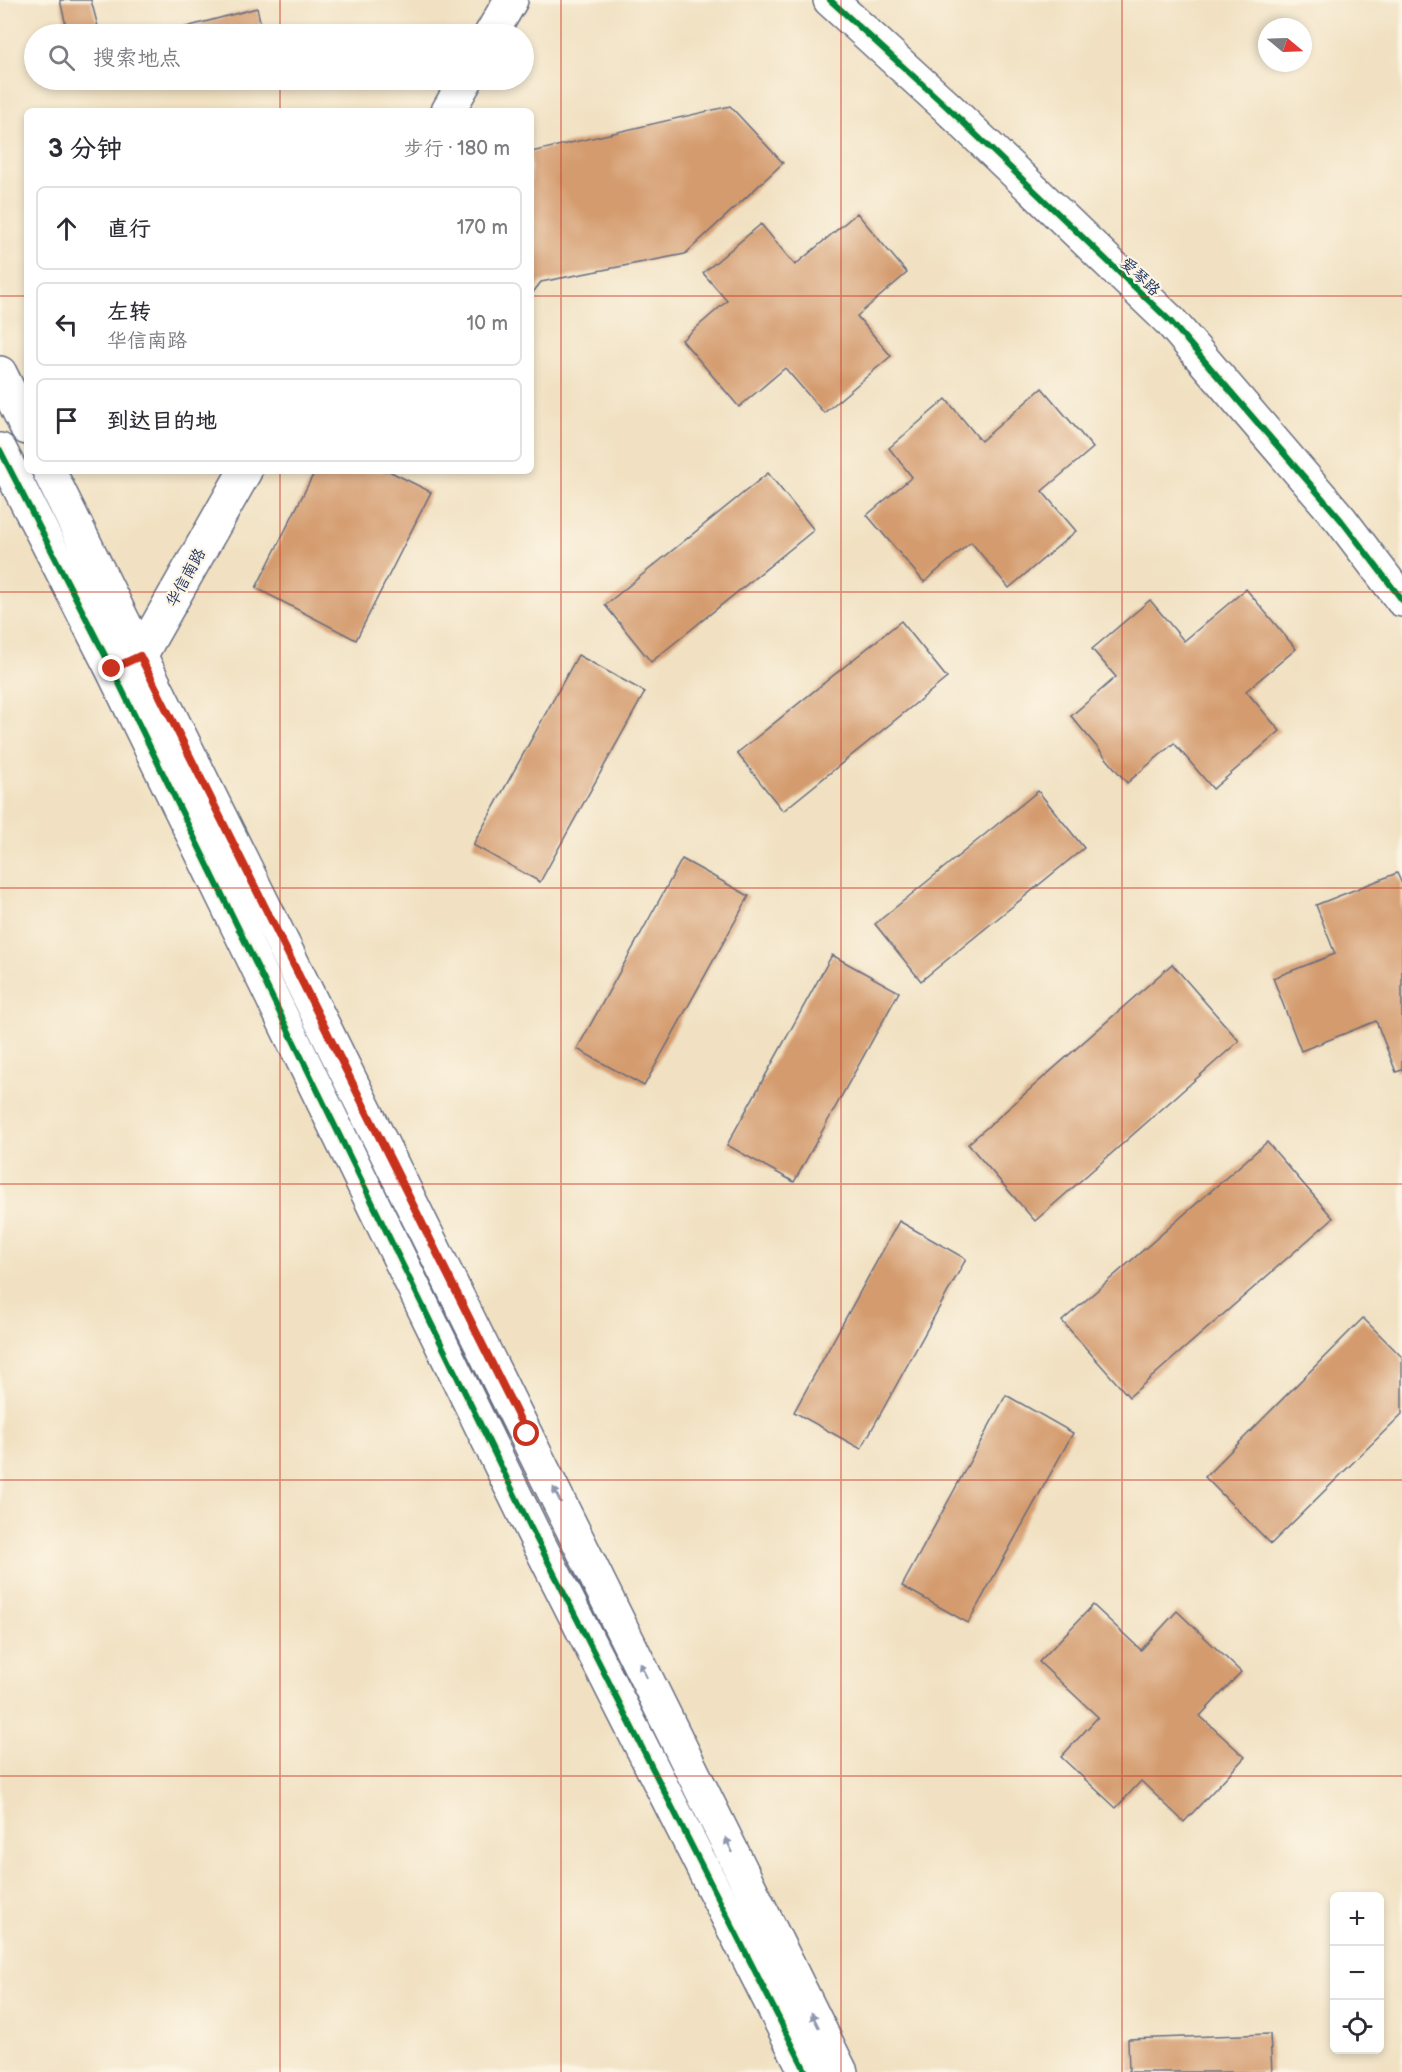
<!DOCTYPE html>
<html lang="zh">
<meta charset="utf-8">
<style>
:root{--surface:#fff;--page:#f2f2f3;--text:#2b2b33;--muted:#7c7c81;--line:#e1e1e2}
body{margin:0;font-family:"Balsamiq Sans","LXGW WenKai TC",sans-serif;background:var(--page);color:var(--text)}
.controls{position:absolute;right:18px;bottom:18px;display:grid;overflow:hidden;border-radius:9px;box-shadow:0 3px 9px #0003}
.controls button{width:54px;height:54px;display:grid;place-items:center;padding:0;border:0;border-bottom:2px solid var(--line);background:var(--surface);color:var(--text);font:30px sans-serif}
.compass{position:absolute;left:1258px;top:18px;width:54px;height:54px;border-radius:50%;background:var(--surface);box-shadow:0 3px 9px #0003;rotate:109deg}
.stop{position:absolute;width:18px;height:18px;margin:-14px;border:4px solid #c8321e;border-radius:50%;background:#fff}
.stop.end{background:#c8321e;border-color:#fff;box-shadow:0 2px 6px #0008}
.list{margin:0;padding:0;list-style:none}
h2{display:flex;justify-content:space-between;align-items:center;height:78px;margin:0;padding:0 24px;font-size:26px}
h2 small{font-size:20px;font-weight:400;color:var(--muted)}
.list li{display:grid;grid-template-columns:39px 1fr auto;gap:18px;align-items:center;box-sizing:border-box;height:84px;margin:0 12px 12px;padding:0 12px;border:2px solid var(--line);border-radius:9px}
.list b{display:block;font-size:22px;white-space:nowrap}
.list p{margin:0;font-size:20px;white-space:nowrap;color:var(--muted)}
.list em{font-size:20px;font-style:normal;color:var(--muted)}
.icon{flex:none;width:33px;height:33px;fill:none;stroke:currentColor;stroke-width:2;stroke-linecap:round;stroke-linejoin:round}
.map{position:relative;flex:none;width:1402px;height:2072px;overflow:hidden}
.search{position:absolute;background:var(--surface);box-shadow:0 3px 9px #0003;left:24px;top:24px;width:510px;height:66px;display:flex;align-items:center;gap:15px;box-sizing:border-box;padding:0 21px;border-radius:33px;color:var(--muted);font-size:22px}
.panel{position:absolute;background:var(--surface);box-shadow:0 3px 9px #0003;left:24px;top:108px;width:510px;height:366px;border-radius:9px}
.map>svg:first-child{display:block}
.building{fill:#d49b6e}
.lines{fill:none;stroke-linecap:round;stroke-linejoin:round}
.minor-casing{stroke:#666d81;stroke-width:36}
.minor{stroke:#fff;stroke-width:33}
.cycleway-casing{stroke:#fcf5e5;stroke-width:10}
.cycleway{stroke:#00873e;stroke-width:6}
.oneway{fill:#8d97ae}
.route{stroke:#c8321e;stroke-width:8}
.grid{fill:none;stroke:#c8321e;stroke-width:1.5;stroke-opacity:0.55}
.labels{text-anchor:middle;stroke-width:4.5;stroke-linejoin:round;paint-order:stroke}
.street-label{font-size:16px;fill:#1b2f5e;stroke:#fcf5e5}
</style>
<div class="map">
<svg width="1402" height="2072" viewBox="0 0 1402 2072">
<rect width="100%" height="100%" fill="#fcf5e5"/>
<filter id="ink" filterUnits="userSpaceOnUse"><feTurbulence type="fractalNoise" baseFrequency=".0167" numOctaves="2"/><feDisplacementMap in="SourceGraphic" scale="12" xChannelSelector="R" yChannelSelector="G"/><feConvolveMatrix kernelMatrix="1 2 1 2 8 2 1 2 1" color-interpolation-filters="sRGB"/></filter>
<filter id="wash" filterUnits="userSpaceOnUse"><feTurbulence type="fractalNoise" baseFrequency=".008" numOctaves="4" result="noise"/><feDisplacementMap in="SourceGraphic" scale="24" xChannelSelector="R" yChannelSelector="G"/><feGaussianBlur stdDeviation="1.35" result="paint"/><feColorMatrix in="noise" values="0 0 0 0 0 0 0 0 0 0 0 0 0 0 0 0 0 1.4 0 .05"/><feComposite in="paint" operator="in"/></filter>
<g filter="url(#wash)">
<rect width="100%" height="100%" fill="#f1e1c2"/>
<g id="blocks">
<path class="building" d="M60 0H91L100 34H68Z
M257 8 263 34H160Z
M730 106 783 163 685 254 541 282 531 295V152Z
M857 213 907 273 857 316 891 356 824 413 785 368 739 407 682 340 727 301 703 273 761 224 795 265Z
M1042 388 1093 448 1042 491 1076 531 1009 588 971 542 924 582 867 515 912 477 889 448 946 399 981 441Z
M315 471H389L431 492 356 640 256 588Z
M768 473 814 530 651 662 605 605Z
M1246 589 1296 649 1246 691 1280 731 1213 789 1174 743 1127 783 1071 716 1116 677 1092 649 1150 600 1184 641Z
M901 621 947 678 783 811 737 753Z
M578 655 645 692 540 882 473 845Z
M1038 791 1084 848 921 981 875 924Z
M682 859 749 896 644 1086 577 1049Z
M1397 873 1402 884V1070L1396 1072 1376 1021 1301 1051 1273 978 1335 954 1316 905Z
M832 955 899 992 794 1182 727 1145Z
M1172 964 1239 1041 1035 1221 968 1144Z
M1267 1142 1333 1218 1129 1397 1062 1321Z
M899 1221 966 1259 861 1449 794 1412Z
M1363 1318 1402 1357V1414L1271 1544 1205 1477Z
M1006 1395 1073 1433 968 1623 902 1586Z
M1093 1605 1141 1650 1177 1611 1241 1672 1200 1716 1245 1757 1184 1822 1141 1781 1116 1808 1061 1757 1098 1717 1039 1662Z
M1270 2034 1272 2072H1129L1128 2039Z"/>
</g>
</g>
<g filter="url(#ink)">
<use href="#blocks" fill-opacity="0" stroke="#666d81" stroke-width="1.5"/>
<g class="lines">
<defs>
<path id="minor" d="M830 0 946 106 1171 322 1341 520 1402 600
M491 34 511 0
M448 111 466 80
M0 373 27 428
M0 450 112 669 531 1528 806 2072
M49 471 841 2072
M124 663 140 656 245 471"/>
</defs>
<use href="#minor" class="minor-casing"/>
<use href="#minor" class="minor"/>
<defs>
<path id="cycleway" d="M830 0 946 106 1171 322 1341 520 1402 600
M0 450 112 669 531 1528 806 2072"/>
</defs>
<use href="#cycleway" class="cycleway-casing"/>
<use href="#cycleway" class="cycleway"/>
</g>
<defs><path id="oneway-solid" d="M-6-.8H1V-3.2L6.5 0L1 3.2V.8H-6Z" transform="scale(1.5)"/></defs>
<g class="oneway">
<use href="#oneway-solid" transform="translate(557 1495) rotate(-116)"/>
<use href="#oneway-solid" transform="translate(643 1670) rotate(-116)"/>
<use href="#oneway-solid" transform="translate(729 1845) rotate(-116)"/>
<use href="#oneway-solid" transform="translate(815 2020) rotate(-116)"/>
</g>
</g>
<g class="lines" filter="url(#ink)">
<path class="route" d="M112 669 140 656 527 1434"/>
</g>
<path class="grid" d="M280 0V34M561 0V2072M841 0V2072M1122 0V2072M280 80V111M0 296H27M531 296H1402M280 471V2072M0 592H1402M0 888H1402M0 1184H1402M0 1480H1402M0 1776H1402"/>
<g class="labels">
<g class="street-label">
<text transform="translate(1141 276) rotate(44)" y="6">爱琴路</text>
<text transform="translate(185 577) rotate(-61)" y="6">华信南路</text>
</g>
</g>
</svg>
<div class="controls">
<button>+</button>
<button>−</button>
<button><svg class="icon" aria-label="locate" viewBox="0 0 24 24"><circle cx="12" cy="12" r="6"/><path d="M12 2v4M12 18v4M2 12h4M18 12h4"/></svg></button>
</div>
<svg class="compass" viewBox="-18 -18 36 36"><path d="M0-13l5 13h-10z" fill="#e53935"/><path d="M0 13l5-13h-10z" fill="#7c7c81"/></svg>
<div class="stop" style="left:527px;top:1434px"></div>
<div class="stop end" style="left:112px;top:669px"></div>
<div class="search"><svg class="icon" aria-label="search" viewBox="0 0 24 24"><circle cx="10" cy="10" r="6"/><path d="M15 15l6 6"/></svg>搜索地点</div>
<section class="panel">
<h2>3 分钟<small>步行 · 180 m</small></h2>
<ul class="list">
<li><svg class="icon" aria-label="ahead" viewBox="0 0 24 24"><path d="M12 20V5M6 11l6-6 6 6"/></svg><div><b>直行</b></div><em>170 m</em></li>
<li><svg class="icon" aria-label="left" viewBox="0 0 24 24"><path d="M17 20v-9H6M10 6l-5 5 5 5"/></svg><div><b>左转</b><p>华信南路</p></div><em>10 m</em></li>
<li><svg class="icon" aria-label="arrive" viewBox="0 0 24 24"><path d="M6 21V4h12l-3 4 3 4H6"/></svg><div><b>到达目的地</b></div></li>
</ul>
</section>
</div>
